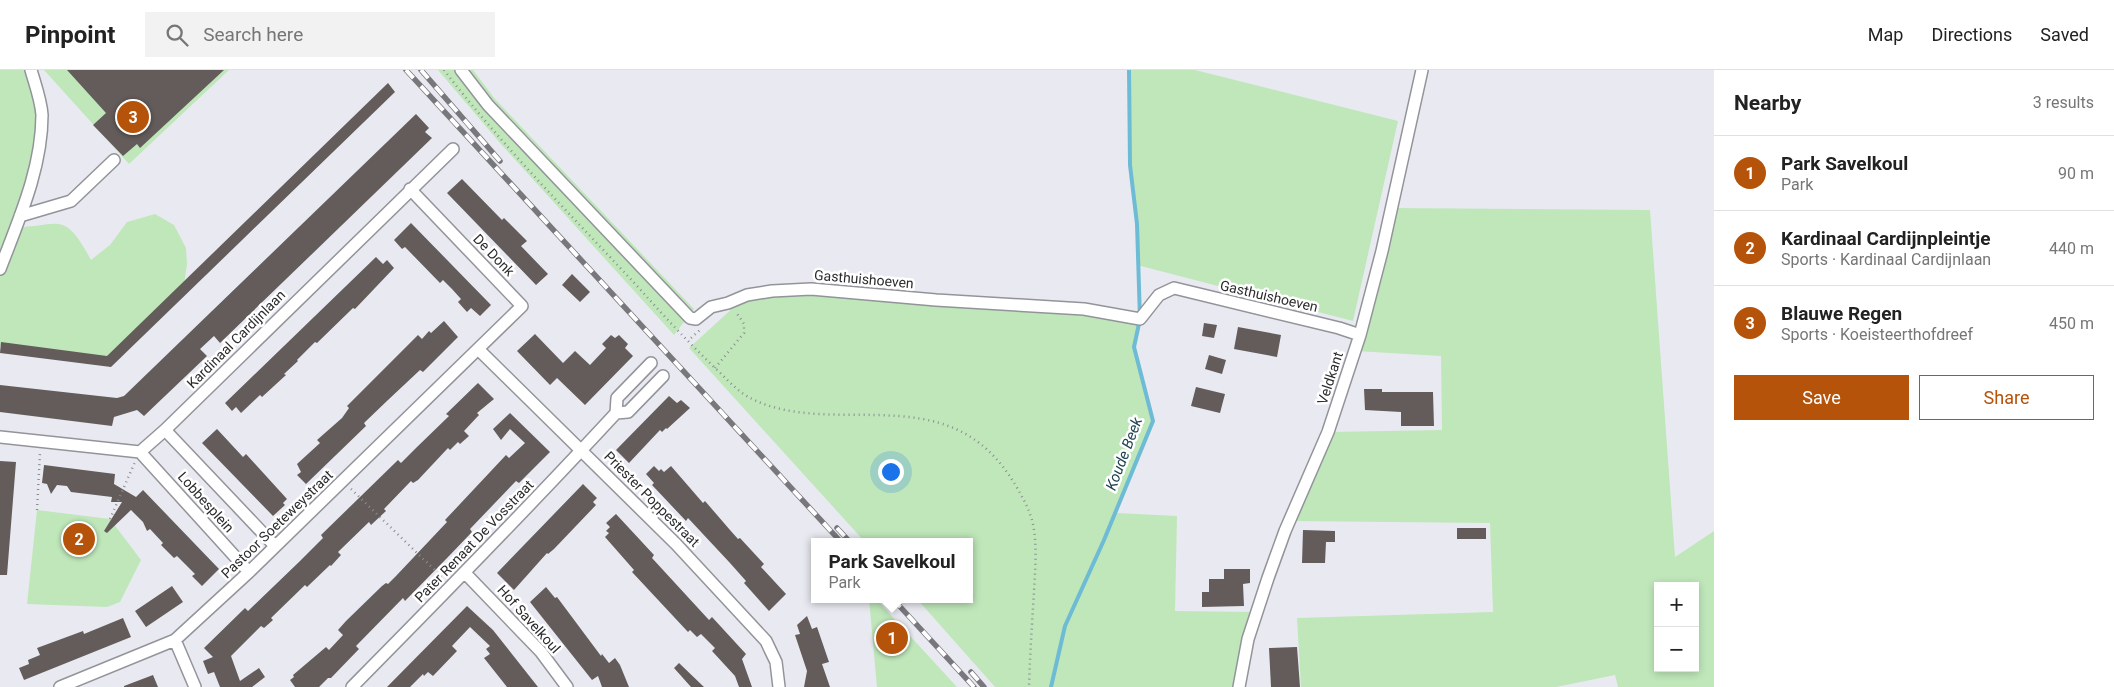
<!DOCTYPE html>
<meta charset="utf-8">
<style>
:root{--surface:#fff;--page:#f2f2f2;--text:#222;--muted:#767676;--line:#e0e0e0;--accent:#b45309}
body{margin:0;font-family:Roboto,sans-serif;background:var(--page);color:var(--text)}
.controls{position:absolute;right:15px;bottom:15px;display:grid;overflow:hidden;border-radius:0px;box-shadow:0 2px 8px #0003}
.controls button{width:45px;height:45px;display:grid;place-items:center;padding:0;border:0;border-bottom:1px solid var(--line);background:var(--surface);color:var(--text);font:25px sans-serif}
.you{position:absolute;left:890px;top:401px;width:18px;height:18px;margin:-12px;border:4px solid #fff;border-radius:50%;background:#1a73e8;box-shadow:0 0 0 8px #1a73e833}
.badge{display:grid;place-items:center;width:32px;height:32px;border-radius:50%;background:var(--accent);color:#fff;font-size:16px;font-weight:700}
.pin{position:absolute;translate:-50% -50%;border:2px solid #fff;box-shadow:0 1px 5px #0006}
.popup{position:absolute;left:811px;top:468px;width:162px;height:65px;box-sizing:border-box;display:grid;place-content:center;border-radius:0px;background:var(--surface);filter:drop-shadow(0 1px 4px #0005);font-size:16px;white-space:nowrap;color:var(--muted)}
.popup b{font-size:19px;color:var(--text)}
.popup::after{content:'';position:absolute;left:50%;top:100%;margin-left:-10px;border:10px solid transparent;border-top-color:var(--surface)}
.list{margin:0;padding:0;list-style:none}
h2{display:flex;justify-content:space-between;align-items:center;height:65px;margin:0;padding:0 20px;font-size:21px}
h2 small{font-size:16px;font-weight:400;color:var(--muted)}
.list li{display:grid;grid-template-columns:32px 1fr auto;gap:15px;align-items:center;box-sizing:border-box;height:75px;padding:0 20px;border-top:1px solid var(--line)}
.list b{display:block;font-size:19px;white-space:nowrap}
.list p{margin:0;font-size:16px;white-space:nowrap;color:var(--muted)}
.list em{font-size:16px;font-style:normal;color:var(--muted)}
.actions{display:flex;gap:10px;padding:15px 20px}
.actions a{flex:1;padding:11px 0;border:1px solid var(--accent);border-radius:0px;text-align:center;font-size:18px;color:var(--accent)}
.actions .main{background:var(--accent);color:#fff}
.icon{flex:none;width:28px;height:28px;fill:none;stroke:currentColor;stroke-width:2;stroke-linecap:round;stroke-linejoin:round}
.map{position:relative;flex:none;width:1714px;height:617px;overflow:hidden}
header{display:flex;align-items:center;gap:30px;box-sizing:border-box;height:70px;padding:0 25px;background:var(--surface);border-bottom:1px solid var(--line)}
header strong{font-size:24px}
nav{display:flex;gap:28px;margin-inline-start:auto;font-size:18px}
.search{width:350px;height:45px;background:var(--page);display:flex;align-items:center;gap:12px;box-sizing:border-box;padding:0 18px;border-radius:0px;color:var(--muted);font-size:19px}
main{display:flex}
aside{flex:1;background:var(--surface)}
.map>svg:first-child{display:block}
.green{fill:#bfe7ba;fill-rule:evenodd}
.lines{fill:none;stroke-linecap:round;stroke-linejoin:round}
.stream{stroke:#6ebbd6;stroke-width:4}
.building{fill:#635c5a}
.street-casing{stroke:#93949a;stroke-width:14}
.path{stroke:#8c8d92;stroke-width:2.5;stroke-dasharray:1 4;stroke-linecap:butt}
.street{stroke:#fff;stroke-width:11}
.rail-casing{stroke:#77777c;stroke-width:5.5}
.rail{stroke:#fff;stroke-width:4;stroke-dasharray:11;stroke-linecap:butt}
.labels{text-anchor:middle;stroke-width:5;stroke-linejoin:round;paint-order:stroke}
.street-label{font-size:14px;fill:#2b2b2e;stroke:#fff}
.water-label{font-size:15px;font-style:italic;fill:#1e424f;stroke:#fff}
</style>
<header>
<strong>Pinpoint</strong>
<div class="search"><svg class="icon" aria-label="search" viewBox="0 0 24 24"><circle cx="10" cy="10" r="6"/><path d="M15 15l6 6"/></svg>Search here</div>
<nav><a>Map</a><a>Directions</a><a>Saved</a></nav>
</header>
<main>
<div class="map">
<svg width="1714" height="617" viewBox="0 0 1714 617">
<rect width="100%" height="100%" fill="#e9eaf1"/>
<path class="green" d="M0 0H33L38 29 34 89 9 157C59 159 62 136 91 190L110 175 127 152 155 144 174 155 186 178 187 194 184 215 106 289 0 276Z
M44 0H229L129 94Z
M438 0H473L495 29 694 239 674 265 500 73Z
M1129 0H1195L1398 51 1353 251 1137 195V154L1130 95Z
M1392 138 1650 140 1675 487 1714 461V617H1618L1615 605 1556 617H1301L1297 548 1493 542 1490 453 1289 451 1328 362 1442 360 1441 286 1355 281ZM1658 516H1695V598H1658Z
M772 221 1140 249 1134 277 1153 351 1114 445 1118 443 1177 446 1175 541 1257 542 1239 617H995L917 529H970V472H865L689 278 747 225Z
M37 440 110 449 141 490 120 532 107 537 27 534Z
M869 529H876L957 617H877Z"/>
<g class="lines">
<path class="stream" d="M1051 617 1065 556 1104 470 1153 351 1134 277 1140 249 1137 154 1130 95 1129 0"/>
</g>
<path class="building" d="M67 0H224L140 78 137 74 123 86 93 55 106 43Z
M388 13 395 22 111 297 0 283 1 272 107 286Z
M416 44 429 58 425 62 432 68 220 273 214 266 200 279 207 286 144 346 137 340 114 347 112 356 0 342V315L117 328 124 326Z
M462 109 502 150 504 148 527 171 521 176 548 204 536 215 447 123Z
M411 153 491 235 480 246 471 238 467 242 458 232 461 229 452 219 443 210 440 213 405 177 402 179 394 170Z
M376 187 383 194 387 190 394 198 355 239 353 238 317 273 315 272 297 290 298 291 284 304 286 305 262 327 260 325 241 343 236 337 232 341 225 333Z
M572 204 590 222 580 232 562 215Z
M444 251 458 267 423 302 420 300 388 330 364 353 366 356 306 414 297 405 301 402 297 394 320 373 317 370 342 348 349 338 347 336 418 265 422 269 429 261 431 263Z
M1204 253 1217 255 1214 268 1202 266Z
M1238 257 1281 265 1277 287 1234 279Z
M535 264 563 293 575 281 590 295 606 278 602 274 611 265 615 268 619 265 628 274 625 278 633 286 585 335 557 308 550 315 517 281Z
M1209 285 1226 290 1222 304 1205 299Z
M478 313 494 329 477 343 479 345 464 361 469 366 460 374 458 372 450 380 448 378 418 410 413 413 411 411 384 439 386 441 371 455 369 452 338 482 341 485 331 496 330 495 307 517 305 515 271 548 273 550 264 558 261 556 231 586 240 611 259 598 265 607 252 617H220L214 602 208 604 203 591 213 587 204 578 245 538 248 541 299 492 323 468 321 465 398 390 401 393 417 377 449 346 446 344Z
M1196 317 1225 324 1220 343 1191 336Z
M1364 319H1382V322H1433L1434 356H1401V342L1365 340Z
M669 326 677 333 681 330 690 338 667 359 666 358 662 362 660 360 629 393 616 380Z
M510 343 550 382 519 413 516 411 470 459 472 462 449 486 405 531 403 528 356 576 359 579 331 608H328L319 617H295L290 610 294 607 293 605 326 577 329 580 343 565 338 560 346 551 382 516 386 513 388 514 396 506 447 452 445 450 506 385 509 388 525 373 510 359 501 370 493 359Z
M217 359 243 387 246 384 287 429 283 433 285 435 273 446 202 373Z
M0 391 16 392 7 505H0Z
M44 395 115 404 114 414 136 427 143 420 219 499 202 516 192 506 195 504 177 486 174 488 161 475 163 473 150 459 147 461 143 452 131 440 107 463 104 461 122 432H111L112 427 71 422 67 416 57 415 51 424 47 414 42 413Z
M654 396 659 401 661 399 664 402 671 396 703 433 705 431 730 460 738 469 740 468 764 494 761 497 786 524 769 541 744 513 746 511 730 493 688 448 686 451 652 415 654 413 646 404Z
M583 414 597 428 593 432 596 435 554 479 548 484 547 483 514 520 497 503Z
M616 444 654 485 652 488 709 550 712 547 746 584 742 589 752 617H739L735 606 712 581 715 578 701 564 697 567 690 560 688 562 632 502 634 500 605 467 609 463 606 461 610 457 606 453Z
M1457 458H1486V469H1457Z
M1303 460 1335 461V472H1326L1325 493H1302Z
M1224 499H1250V513L1243 514 1244 536 1202 537V522H1209V509H1224Z
M172 516 183 532 146 557 135 541Z
M546 517 555 528 557 527 601 586 602 584 609 593 615 588 620 595 629 617H602L598 606 592 610 530 532Z
M467 536 493 560 538 617H507L484 588 490 584 486 579 490 576 470 557 452 576 457 581 433 606 428 602 424 606 423 604 410 617H387Z
M807 546 812 559 817 557 829 592 822 594 830 617H804L807 601 795 565 800 564 797 555Z
M123 548 131 567 24 610 19 598 29 594 28 590 40 585 37 578 83 561 84 564Z
M1297 577 1300 617H1271L1269 578Z
M679 593 704 617H691L674 598Z
M153 605 158 617H124V616Z"/>
<g class="lines">
<defs>
<path id="street" d="M461 0 488 35 690 248 696 249 711 237 728 233 747 225 772 221 811 219 936 230 1084 239 1140 249 1159 225 1174 218 1339 258 1360 265
M20 146 71 131 114 90
M0 199C19 149 42 98 42 45 41 30 35 14 31 0
M478 279 676 474 766 571 776 592 779 617
M616 343 628 342 663 306
M165 360 275 476
M0 367 140 382 165 360 453 79
M140 382 249 502
M465 503 541 582 567 617
M175 570 195 617
M60 617 175 570 249 502 522 236 410 119
M352 617C441 527 530 436 616 343L617 328 651 293
M1239 617 1248 569 1268 508 1285 461 1328 362 1360 265 1382 181 1422 0"/>
</defs>
<use href="#street" class="street-casing"/>
<path class="path" d="M444 0C503 77 572 146 638 217 662 244 687 271 713 296 724 306 733 317 745 325 783 348 833 344 876 345 939 346 982 359 1016 416 1024 430 1032 444 1034 460 1037 481 1035 501 1034 522 1032 553 1030 585 1029 617
M691 268 700 260
M715 298 744 263V254L736 242
M351 419 444 509
M37 440 40 383
M110 449 135 392"/>
<use href="#street" class="street"/>
<defs>
<path id="rail" d="M406 0 841 472
M421 0 500 91
M837 458 850 472
M893 529 974 617
M971 602 984 617"/>
</defs>
<use href="#rail" class="rail-casing"/>
<use href="#rail" class="rail"/>
</g>
<g class="labels">
<g class="street-label">
<text transform="translate(494 185) rotate(46)" y="5">De Donk</text>
<text transform="translate(864 209) rotate(5)" y="5">Gasthuishoeven</text>
<text transform="translate(1269 226) rotate(13)" y="5">Gasthuishoeven</text>
<text transform="translate(236 269) rotate(-45)" y="5">Kardinaal Cardijnlaan</text>
<text transform="translate(1330 308) rotate(-72)" y="5">Veldkant</text>
<text transform="translate(652 429) rotate(45)" y="5">Priester Poppestraat</text>
<text transform="translate(206 432) rotate(48)" y="5">Lobbesplein</text>
<text transform="translate(277 454) rotate(-44)" y="5">Pastoor Soeteweystraat</text>
<text transform="translate(474 471) rotate(-46)" y="5">Pater Renaat De Vosstraat</text>
<text transform="translate(529 549) rotate(48)" y="5">Hof Savelkoul</text>
</g>
<g class="water-label">
<text transform="translate(1124 384) rotate(-69)" y="5">Koude Beek</text>
</g>
</g>
</svg>
<div class="controls">
<button>+</button>
<button>−</button>
</div>
<div class="you"></div>
<div class="pin badge" style="left:892px;top:568px">1</div>
<div class="popup"><b>Park Savelkoul</b>Park</div>
<div class="pin badge" style="left:79px;top:469px">2</div>
<div class="pin badge" style="left:133px;top:47px">3</div>
</div>
<aside>
<h2>Nearby<small>3 results</small></h2>
<ul class="list">
<li><span class="badge">1</span><div><b>Park Savelkoul</b><p>Park</p></div><em>90 m</em></li>
<li><span class="badge">2</span><div><b>Kardinaal Cardijnpleintje</b><p>Sports · Kardinaal Cardijnlaan</p></div><em>440 m</em></li>
<li><span class="badge">3</span><div><b>Blauwe Regen</b><p>Sports · Koeisteerthofdreef</p></div><em>450 m</em></li>
</ul>
<div class="actions"><a class="main">Save</a><a>Share</a></div>
</aside>
</main>
